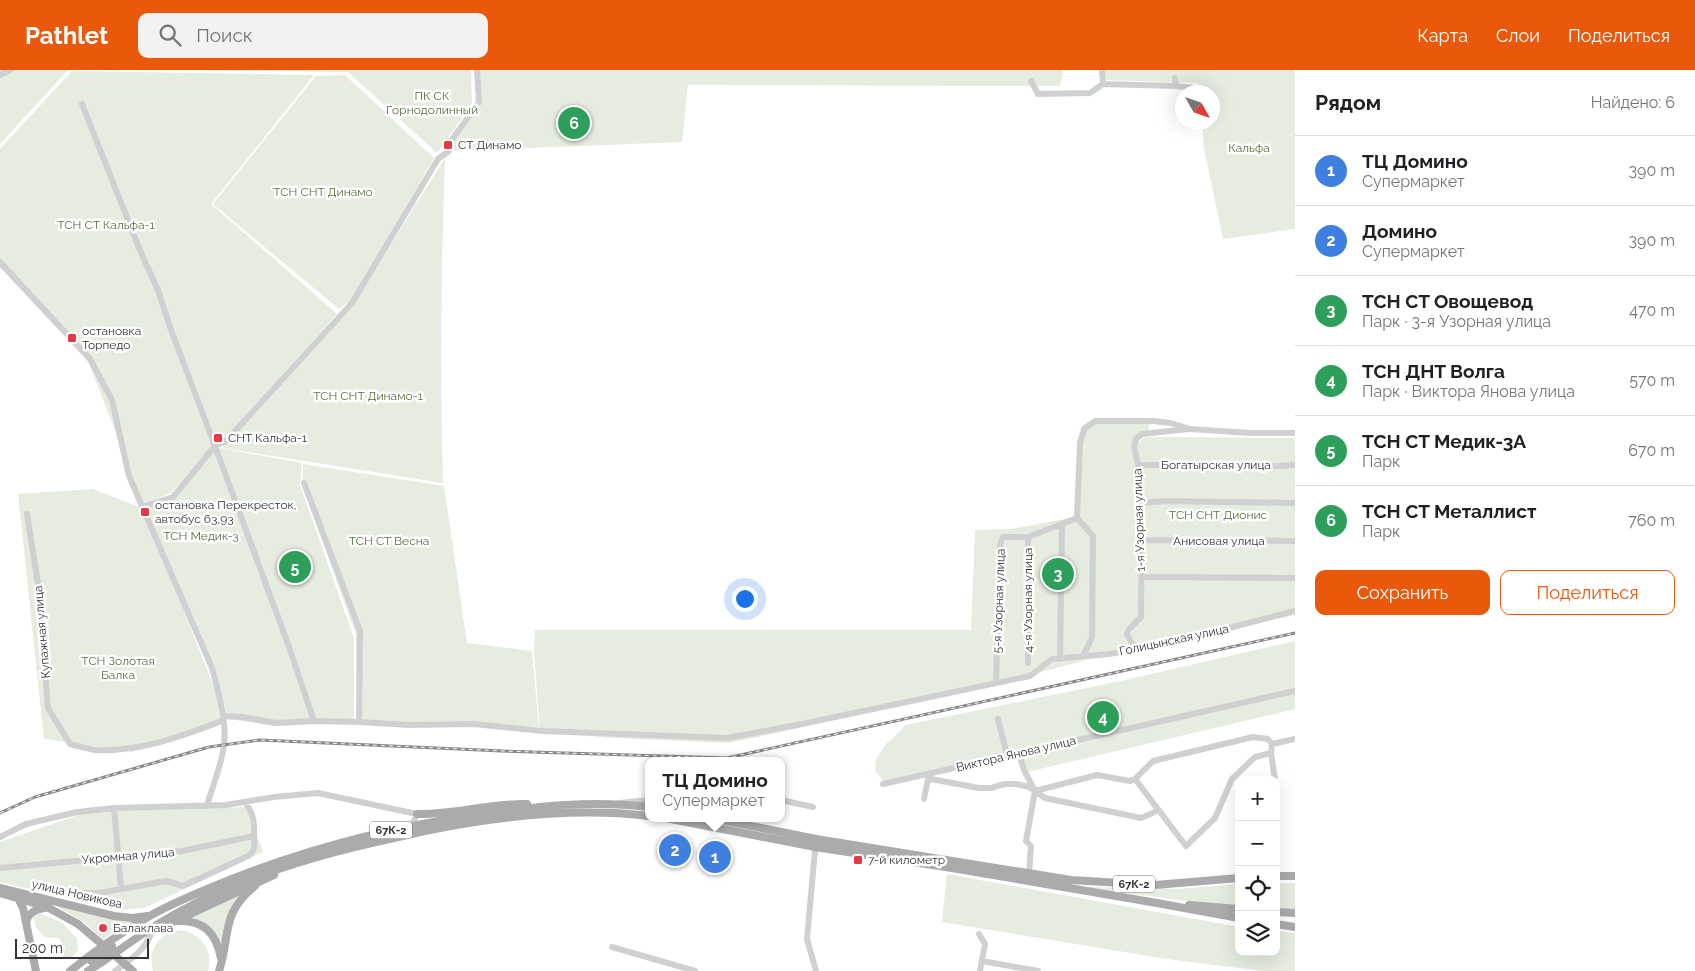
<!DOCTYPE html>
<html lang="ru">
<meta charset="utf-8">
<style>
:root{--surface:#fff;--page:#f2f2f2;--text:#202124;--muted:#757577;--line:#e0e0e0;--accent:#ea580c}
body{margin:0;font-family:Raleway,sans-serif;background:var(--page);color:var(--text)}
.controls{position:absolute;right:15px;bottom:15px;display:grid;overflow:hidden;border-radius:10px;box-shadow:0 5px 20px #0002}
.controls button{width:45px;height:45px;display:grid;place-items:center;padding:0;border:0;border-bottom:1px solid var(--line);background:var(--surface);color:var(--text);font:25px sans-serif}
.compass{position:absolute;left:1175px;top:15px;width:45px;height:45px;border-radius:50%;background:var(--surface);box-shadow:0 5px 20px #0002;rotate:130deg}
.scale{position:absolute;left:15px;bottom:12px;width:134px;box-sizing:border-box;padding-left:5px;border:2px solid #333;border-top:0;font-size:14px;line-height:18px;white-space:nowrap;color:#333;-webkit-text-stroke:4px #fff;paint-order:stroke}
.you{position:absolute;left:744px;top:528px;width:18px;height:18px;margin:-12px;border:4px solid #fff;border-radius:50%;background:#1a73e8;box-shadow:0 0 0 8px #1a73e833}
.badge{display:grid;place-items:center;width:32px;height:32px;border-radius:50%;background:var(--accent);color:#fff;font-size:16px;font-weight:700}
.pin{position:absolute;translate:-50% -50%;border:2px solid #fff;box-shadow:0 1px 5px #0006}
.popup{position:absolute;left:645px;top:687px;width:140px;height:65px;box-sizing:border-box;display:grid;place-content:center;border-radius:10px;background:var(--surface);filter:drop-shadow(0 1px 4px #0005);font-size:16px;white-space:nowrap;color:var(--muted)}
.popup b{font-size:19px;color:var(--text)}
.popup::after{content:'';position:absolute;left:50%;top:100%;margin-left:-10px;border:10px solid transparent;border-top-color:var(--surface)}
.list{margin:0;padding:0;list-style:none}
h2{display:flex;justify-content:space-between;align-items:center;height:65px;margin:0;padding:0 20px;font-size:21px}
h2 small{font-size:16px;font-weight:400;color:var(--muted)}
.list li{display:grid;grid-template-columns:32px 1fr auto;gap:15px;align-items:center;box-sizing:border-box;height:70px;padding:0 20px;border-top:1px solid var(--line)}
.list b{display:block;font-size:19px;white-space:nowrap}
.list p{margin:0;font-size:16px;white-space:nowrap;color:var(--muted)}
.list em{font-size:16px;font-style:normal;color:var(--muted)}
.actions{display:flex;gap:10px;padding:15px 20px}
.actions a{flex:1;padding:11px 0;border:1px solid var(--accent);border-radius:10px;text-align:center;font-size:18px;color:var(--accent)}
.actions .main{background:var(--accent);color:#fff}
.icon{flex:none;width:28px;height:28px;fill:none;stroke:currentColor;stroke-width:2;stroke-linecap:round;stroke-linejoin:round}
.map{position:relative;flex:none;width:1295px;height:901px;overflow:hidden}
header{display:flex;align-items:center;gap:30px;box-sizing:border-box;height:70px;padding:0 25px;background:var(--accent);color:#fff}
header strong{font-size:24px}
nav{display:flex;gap:28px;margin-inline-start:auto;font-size:18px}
.search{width:350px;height:45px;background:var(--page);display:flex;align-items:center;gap:12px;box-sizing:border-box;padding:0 18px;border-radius:10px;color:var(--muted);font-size:19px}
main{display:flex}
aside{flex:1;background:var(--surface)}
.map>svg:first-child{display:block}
.green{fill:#e6ecdf}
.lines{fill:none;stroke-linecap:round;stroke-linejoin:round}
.minor{stroke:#d0d0d0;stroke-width:6}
.major{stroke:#ababab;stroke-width:8}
.rail-casing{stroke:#888;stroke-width:3}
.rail{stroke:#fff;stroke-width:1;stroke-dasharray:4;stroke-linecap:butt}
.major-bridge{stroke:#ababab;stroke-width:8}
.poi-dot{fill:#e63946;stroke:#fff;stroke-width:2}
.labels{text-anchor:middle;stroke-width:5;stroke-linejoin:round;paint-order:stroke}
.shield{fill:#fff;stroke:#707070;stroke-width:1}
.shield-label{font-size:11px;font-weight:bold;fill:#333}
.park-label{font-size:12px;fill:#56703f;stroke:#fff}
.poi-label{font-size:12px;fill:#333;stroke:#fff;text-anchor:start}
.street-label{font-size:12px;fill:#333;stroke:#fff}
</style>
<header>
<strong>Pathlet</strong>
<div class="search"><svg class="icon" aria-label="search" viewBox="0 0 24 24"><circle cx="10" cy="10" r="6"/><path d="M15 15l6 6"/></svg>Поиск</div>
<nav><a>Карта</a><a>Слои</a><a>Поделиться</a></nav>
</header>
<main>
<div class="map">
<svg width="1295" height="901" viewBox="0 0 1295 901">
<rect width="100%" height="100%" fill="#fff"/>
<path class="green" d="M0 0H68L0 74Z
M173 0H471L472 34 437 83 348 2Z
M476 0H1063L1060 16 688 15 682 72 448 81 476 33Z
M1104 0H1295V159L1223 169 1204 78 1202 53 1212 52V22H1199L1198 13 1104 10Z
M72 1 314 5 211 134 337 244 226 368 216 372 171 423 146 434 138 432 128 407 115 360 88 291 0 198V79Z
M345 5 434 88 359 218 350 231 339 239 213 134 316 6Z
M445 88C441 196 440 305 443 413L222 378 352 236Z
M1095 348 1150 349 1149 358 1146 365 1139 369 1136 375V403L1137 373 1145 367 1295 368V545L1132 577C1128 559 1133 559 1144 547L1145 476 1136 411 1139 452 1143 474V546L1125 566 1131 578 1038 603 950 622 768 665 728 673 613 668 540 662 534 582 535 560H971L975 460 1011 459 1076 447 1079 365 1081 357Z
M219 378 302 393 300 415 354 568V653H315Z
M214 381 287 576 312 654 277 656 228 649 224 632 212 598 153 462 226 648 133 682 44 669 18 424 93 419 144 439 175 428Z
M303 394 444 416 467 573 532 581 539 657 470 653H403L357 650 356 565 302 415Z
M1295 571V639L1027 702 1021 681 884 711 875 701 876 689 886 674 906 655 1125 610Z
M247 737 263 782 144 838 118 840 0 812V772L90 741Z
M947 804 1239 857V882H1276V861L1295 863V901H1263L1167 889 942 852Z
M1276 813H1295V841H1276Z
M1239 814V838L1082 817 1178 819Z
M242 821 227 847 222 874C212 860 206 851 187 848Z
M59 835 130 850 131 853 122 855 103 870 84 852 58 837Z
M40 843 63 853 77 869 78 881 71 888 63 887 65 878 59 868 44 867 36 857 33 847Z
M180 860C201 864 214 879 208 901H153C147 879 159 864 180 860Z"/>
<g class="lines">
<path class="minor" d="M0 5 10 0
M1175 8 1176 16 1195 18
M1031 11 1038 24 1090 23 1103 14 1102 0
M1103 14 1176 16
M82 34 141 183 158 220 171 260 215 376 288 574 314 651
M0 192 90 289 112 330 129 406 212 598C218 621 227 651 224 675 222 694 212 717 207 736
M1138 395H1239L1263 397 1295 395
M304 413 360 561 359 652
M1138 433 1165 431 1295 433
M143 437 173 427 215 376 226 371 352 233 438 89 449 81 448 75 479 32 477 0
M27 444 38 514 48 638 70 674C78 676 87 679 96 680 141 682 182 666 222 651
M1077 448 1080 372 1085 358 1095 351H1153L1171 353 1190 359 1250 363H1295
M1077 448 1093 466 1092 568 1083 586
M1028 467V593
M1142 470 1295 471
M1142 507 1295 508
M1138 579 1131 572 1127 564 1129 559 1141 547 1142 470 1137 450 1140 404 1134 376 1136 369 1142 364 1188 359
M1060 589 1062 454
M996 613 1000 474 1003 467H1028L1077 448
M223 646 242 647 276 653 314 651 359 652 409 655 474 654 543 661 727 668 802 654 1030 606 1052 589 1109 584 1167 574 1295 541
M998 649 1007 685
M1272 674 1295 669
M1019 683 1024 700 1035 721 1026 771 1031 776 1029 804
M1271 683 1275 710
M1135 709 1186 776 1215 748 1232 709 1255 687 1271 683 1272 674
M883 714 1295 621
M1035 721 1097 705 1130 711 1135 709 1153 691 1253 667 1268 669 1272 674
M924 729 928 709H931L979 718H991L1005 714H1016L1029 717 1045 728 1141 748 1159 740
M781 730 813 737
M620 733 649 730
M114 738 121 818
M0 767 26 754 77 742 114 738 226 735 274 727 318 723 417 744 414 751 407 757
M816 769 807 869 816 901
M0 798 182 781 254 766
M68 823H99L166 811 183 816 248 786C257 780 254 774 254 765 255 752 253 743 245 732
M979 864 985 874 980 901
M612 877 695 901
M982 891 1038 901
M115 901C130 890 144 881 151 864"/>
<path class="major" d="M417 744C454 745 490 733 527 734
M666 748 815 777 952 798 1157 833 1239 848
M711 748 816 769 1071 810 1155 815 1239 808
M1276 806H1295
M0 818 114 846 133 848 147 846
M0 823 47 837 78 854
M18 828 23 838 36 901
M1189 835 1239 839
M1276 842 1295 843
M178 851C204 850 216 863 221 888
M26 852C29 842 36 839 45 838
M1276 854 1295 857
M167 855 274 805
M91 891 112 876
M70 901C95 881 120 863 148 847 170 834 193 825 217 815 304 779 390 757 483 744 540 736 591 730 649 737
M88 901C106 890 123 877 141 865 165 849 191 835 217 823 274 797 333 781 394 768 475 749 566 736 649 746
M219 901C231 865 220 844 255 816"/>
<defs>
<path id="rail" d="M0 743 35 727 209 677 260 670 502 681 727 688 1295 563"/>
</defs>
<use href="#rail" class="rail-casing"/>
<use href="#rail" class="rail"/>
<path class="major-bridge" d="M78 854 133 901"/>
</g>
<g class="poi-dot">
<rect x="443" y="70" width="10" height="10" rx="2.5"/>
<rect x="67" y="263" width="10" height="10" rx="2.5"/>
<rect x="213" y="363" width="10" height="10" rx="2.5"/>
<rect x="140" y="437" width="10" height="10" rx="2.5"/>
<rect x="853" y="785" width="10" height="10" rx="2.5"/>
<circle cx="103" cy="858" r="5"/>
</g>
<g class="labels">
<g class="shield">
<rect x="370" y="751.5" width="42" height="17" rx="4"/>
<rect x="1113" y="805.5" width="42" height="17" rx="4"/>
</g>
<g class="shield-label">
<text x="391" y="764">67К-2</text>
<text x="1134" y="818">67К-2</text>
</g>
<g class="park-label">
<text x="432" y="30">ПК СК<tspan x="432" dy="14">Горнодолинный</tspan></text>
<text x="1249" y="82">Кальфа</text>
<text x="323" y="126">ТСН СНТ Динамо</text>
<text x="106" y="159">ТСН СТ Кальфа-1</text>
<text x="368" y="330">ТСН СНТ Динамо-1</text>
<text x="1218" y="449">ТСН СНТ Дионис</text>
<text x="201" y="470">ТСН Медик-3</text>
<text x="389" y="475">ТСН СТ Весна</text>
<text x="118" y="595">ТСН Золотая<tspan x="118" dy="14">Балка</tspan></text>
</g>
<g class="poi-label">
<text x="458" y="79">СТ Динамо</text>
<text x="82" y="265">остановка<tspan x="82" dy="14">Торпедо</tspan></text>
<text x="228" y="372">СНТ Кальфа-1</text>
<text x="155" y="439">остановка Перекресток,<tspan x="155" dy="14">автобус 63,93</tspan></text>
<text x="868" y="794">7-й километр</text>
<text x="113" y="862">Балаклава</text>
</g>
<g class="street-label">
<text x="1216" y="399">Богатырская улица</text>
<text transform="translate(1139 450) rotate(-92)" y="4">1-я Узорная улица</text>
<text x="1219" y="475">Анисовая улица</text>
<text transform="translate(1028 530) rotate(-90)" y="4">4-я Узорная улица</text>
<text transform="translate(999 531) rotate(-88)" y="4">5-я Узорная улица</text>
<text transform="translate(42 562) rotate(-95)" y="4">Купажная улица</text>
<text transform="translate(1174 570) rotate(-12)" y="4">Голицынская улица</text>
<text transform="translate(1016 684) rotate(-13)" y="4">Виктора Янова улица</text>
<text transform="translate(128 786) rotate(-5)" y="4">Укромная улица</text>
<text transform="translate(77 824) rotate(13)" y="4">улица Новикова</text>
</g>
</g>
</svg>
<div class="controls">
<button>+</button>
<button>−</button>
<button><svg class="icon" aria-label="locate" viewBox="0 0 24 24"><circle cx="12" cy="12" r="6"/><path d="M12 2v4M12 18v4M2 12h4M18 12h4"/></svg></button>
<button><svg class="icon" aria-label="layers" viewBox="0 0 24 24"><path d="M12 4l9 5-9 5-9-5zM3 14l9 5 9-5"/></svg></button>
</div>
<svg class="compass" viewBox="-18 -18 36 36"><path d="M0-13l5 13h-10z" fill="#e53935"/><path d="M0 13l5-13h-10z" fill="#757577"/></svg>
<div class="scale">200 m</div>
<div class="you"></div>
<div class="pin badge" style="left:715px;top:787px;background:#3f7fe0">1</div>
<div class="popup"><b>ТЦ Домино</b>Супермаркет</div>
<div class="pin badge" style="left:675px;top:780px;background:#3f7fe0">2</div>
<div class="pin badge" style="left:1058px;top:504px;background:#2e9e5b">3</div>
<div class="pin badge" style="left:1103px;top:647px;background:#2e9e5b">4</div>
<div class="pin badge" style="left:295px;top:497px;background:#2e9e5b">5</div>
<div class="pin badge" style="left:574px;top:53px;background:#2e9e5b">6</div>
</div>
<aside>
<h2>Рядом<small>Найдено: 6</small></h2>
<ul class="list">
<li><span class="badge" style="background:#3f7fe0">1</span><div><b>ТЦ Домино</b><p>Супермаркет</p></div><em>390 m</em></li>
<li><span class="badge" style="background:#3f7fe0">2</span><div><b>Домино</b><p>Супермаркет</p></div><em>390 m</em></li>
<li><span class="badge" style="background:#2e9e5b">3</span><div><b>ТСН СТ Овощевод</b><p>Парк · 3-я Узорная улица</p></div><em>470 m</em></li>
<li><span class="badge" style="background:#2e9e5b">4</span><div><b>ТСН ДНТ Волга</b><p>Парк · Виктора Янова улица</p></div><em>570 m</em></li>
<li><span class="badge" style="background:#2e9e5b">5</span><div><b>ТСН СТ Медик-3А</b><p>Парк</p></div><em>670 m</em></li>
<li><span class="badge" style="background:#2e9e5b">6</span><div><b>ТСН СТ Металлист</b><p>Парк</p></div><em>760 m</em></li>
</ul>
<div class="actions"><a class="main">Сохранить</a><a>Поделиться</a></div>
</aside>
</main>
